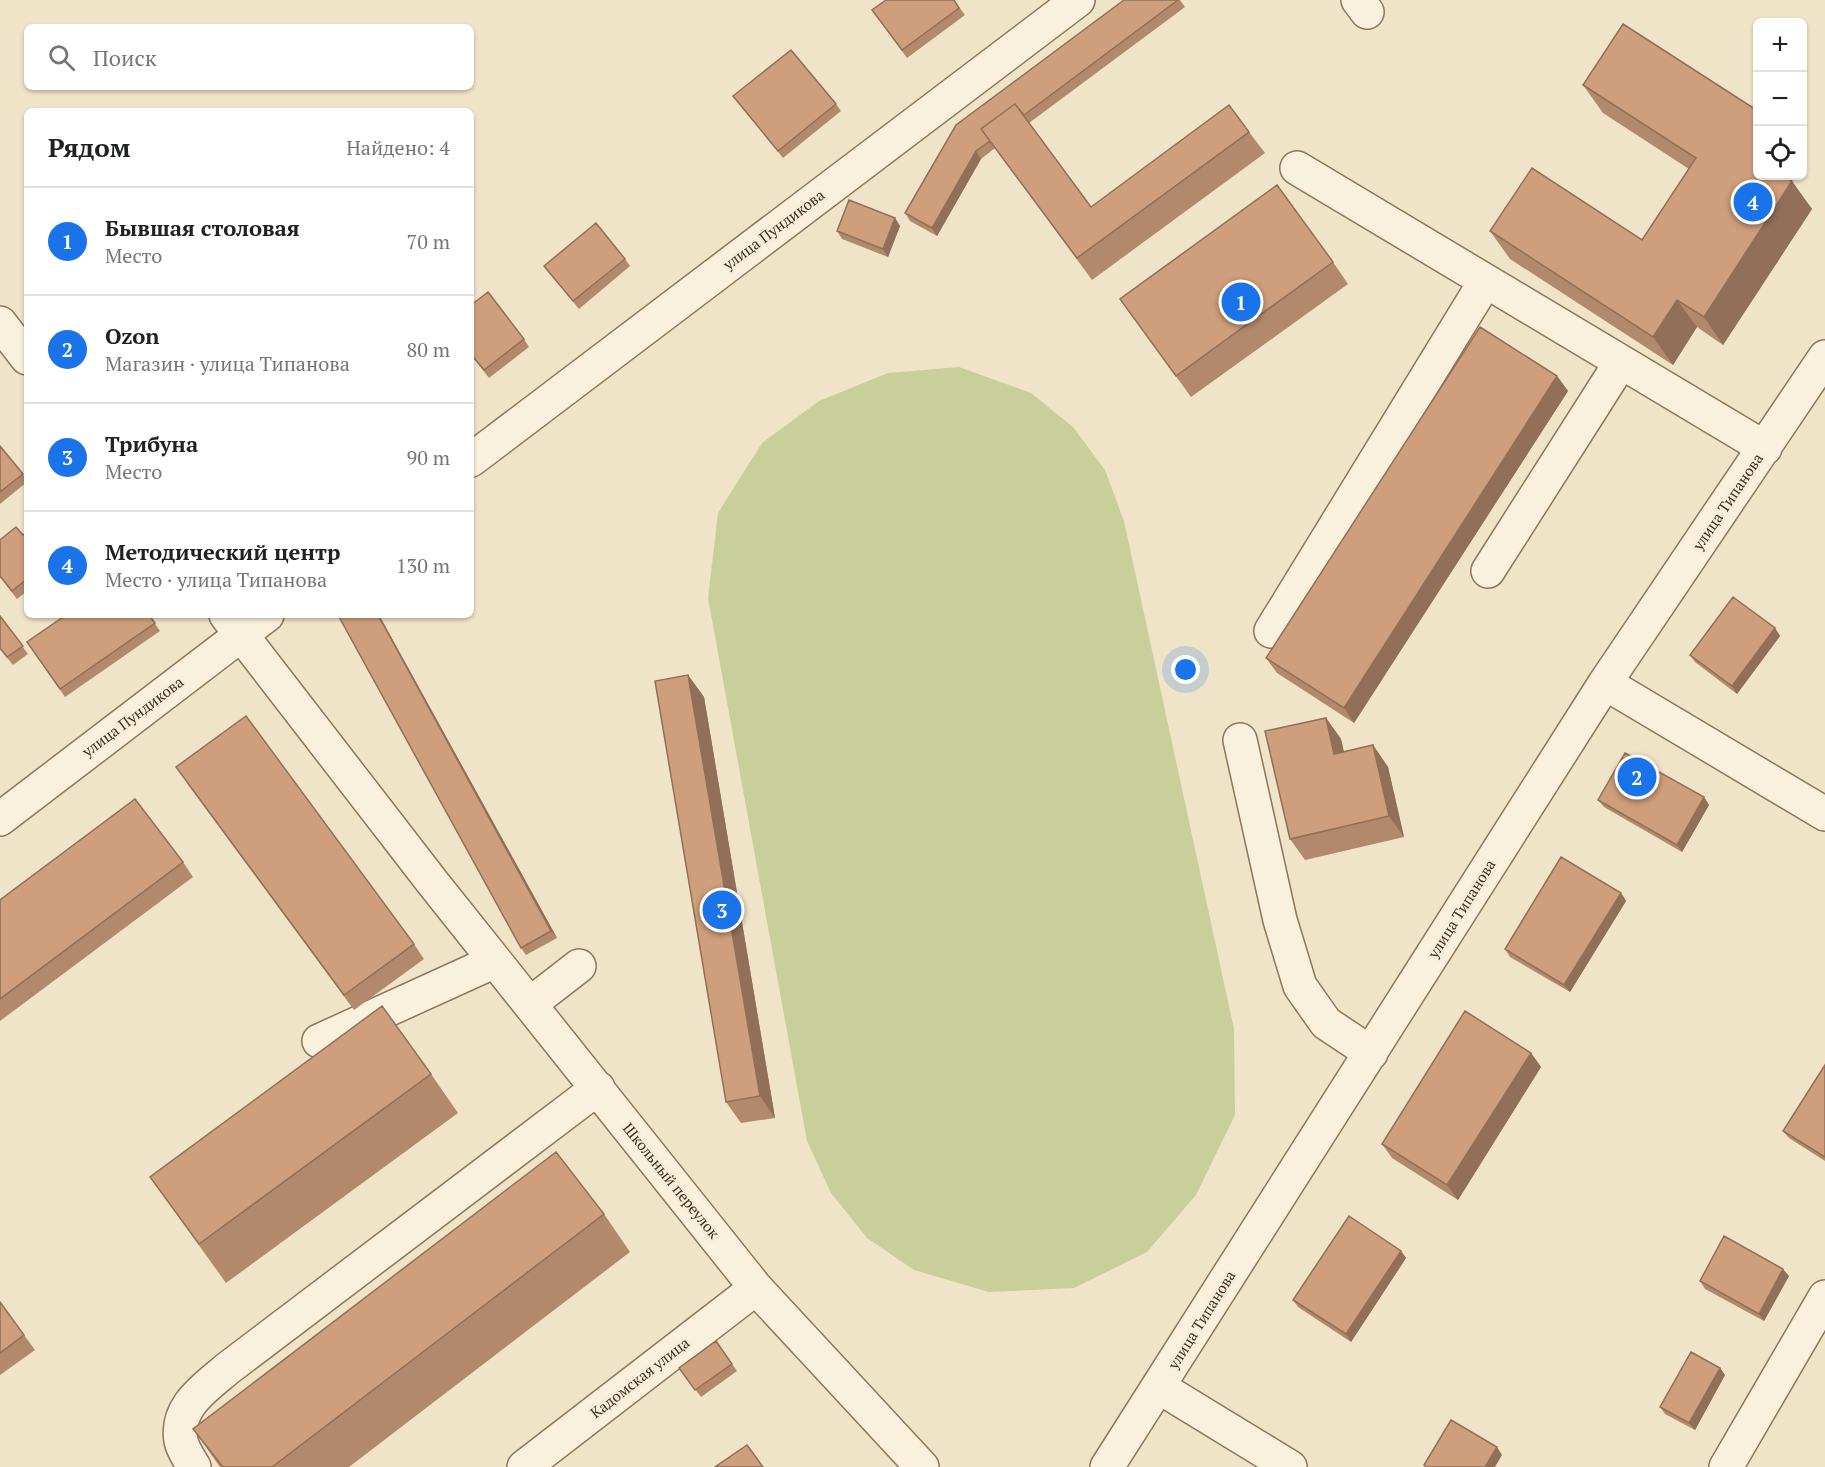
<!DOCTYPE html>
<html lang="ru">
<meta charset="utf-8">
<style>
:root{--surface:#fff;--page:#f6f6f6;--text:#202124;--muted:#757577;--line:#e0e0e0;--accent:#1a73e8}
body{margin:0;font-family:"PT Serif",serif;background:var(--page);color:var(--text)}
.controls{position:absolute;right:18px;top:18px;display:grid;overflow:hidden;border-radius:9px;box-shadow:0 2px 4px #0004}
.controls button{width:54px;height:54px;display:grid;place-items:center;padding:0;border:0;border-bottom:2px solid var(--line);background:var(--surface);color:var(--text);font:30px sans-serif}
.you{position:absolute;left:1186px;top:670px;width:21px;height:21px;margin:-15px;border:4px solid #fff;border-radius:50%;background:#1a73e8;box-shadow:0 0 0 9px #1a73e833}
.badge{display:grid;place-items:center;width:39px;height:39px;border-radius:50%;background:var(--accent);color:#fff;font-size:20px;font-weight:700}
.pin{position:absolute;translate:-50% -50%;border:3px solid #fff;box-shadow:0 2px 6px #0006}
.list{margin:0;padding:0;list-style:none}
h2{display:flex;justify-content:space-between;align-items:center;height:78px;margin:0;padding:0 24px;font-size:26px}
h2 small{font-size:20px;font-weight:400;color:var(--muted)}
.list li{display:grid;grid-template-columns:39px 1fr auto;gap:18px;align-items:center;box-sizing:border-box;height:108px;padding:0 24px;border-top:2px solid var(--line)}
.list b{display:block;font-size:22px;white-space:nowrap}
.list p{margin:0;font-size:20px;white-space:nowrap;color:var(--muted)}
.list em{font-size:20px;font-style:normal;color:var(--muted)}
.icon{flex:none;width:33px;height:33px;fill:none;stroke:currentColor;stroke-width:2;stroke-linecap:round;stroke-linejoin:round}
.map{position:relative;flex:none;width:1825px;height:1467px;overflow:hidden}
.search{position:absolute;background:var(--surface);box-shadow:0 2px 4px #0004;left:24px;top:24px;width:450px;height:66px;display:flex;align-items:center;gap:15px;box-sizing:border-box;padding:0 21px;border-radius:9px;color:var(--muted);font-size:22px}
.panel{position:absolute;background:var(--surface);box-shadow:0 2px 4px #0004;left:24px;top:108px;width:450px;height:510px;border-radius:9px}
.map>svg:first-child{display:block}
.green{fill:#c9cf9b}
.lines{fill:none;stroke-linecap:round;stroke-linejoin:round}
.minor-casing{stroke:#8d765c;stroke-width:36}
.minor{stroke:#faf1dc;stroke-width:33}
.wall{fill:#b2896c}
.shaded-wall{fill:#916f58}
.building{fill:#cf9f7d;stroke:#916f58;stroke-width:1.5}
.labels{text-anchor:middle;stroke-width:6;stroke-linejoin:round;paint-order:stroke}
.street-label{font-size:15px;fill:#3d2e20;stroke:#f7eed8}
</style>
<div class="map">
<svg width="1825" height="1467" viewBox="0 0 1825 1467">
<rect width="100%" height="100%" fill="#f0e4c8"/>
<path class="green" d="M959 367 1031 393 1073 427 1105 470 1124 521 1234 1029 1235 1115 1196 1195 1147 1252 1074 1288 989 1292 914 1270 867 1238 831 1193 807 1141 708 598 718 513 762 443 819 401 888 373Z"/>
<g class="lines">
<defs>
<path id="minor" d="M1358 0 1367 12
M1297 168 1765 448
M0 323 27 358
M471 460 1078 0
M1488 571 1621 362
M226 615 433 883 756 1288 922 1467
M1271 631 1485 282
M1605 683 1825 814
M1240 740 1280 920 1300 986 1326 1023 1371 1053
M0 819 267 615
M530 1004 579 966
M319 1041 495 961
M1159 1387 1290 1467
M194 1467C190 1460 183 1450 181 1441 175 1407 205 1388 227 1369L598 1088
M524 1467 756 1288
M1107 1467 1605 683 1825 357
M1726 1467 1825 1297"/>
</defs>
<use href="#minor" class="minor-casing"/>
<use href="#minor" class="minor"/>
</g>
<path class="wall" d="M954 0 965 15 907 58 872 10Z
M1124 0H1180L1185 7 1029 123 1091 207 1249 132 1265 153 1092 280 995 148 981 159 937 236 910 221 905 213Z
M1583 85 1758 176H1790L1788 178 1812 209 1723 345 1697 327 1673 365 1510 259 1490 231 1642 240 1689 169 1603 113Z
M733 96 836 104 841 111 783 158Z
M895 218 900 226 888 257 842 239 837 231Z
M625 259 630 266 579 309 544 266Z
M1333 262 1348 284 1191 397 1120 299Z
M524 339 529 347 489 378 471 355Z
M1557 376 1568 391 1354 723 1277 673 1266 658Z
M0 446 27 480V482L0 504Z
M27 532V591L17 599 0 577V540L23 535Z
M149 615 160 631 65 697 27 642Z
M338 615H379L557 938 526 955 521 948Z
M0 616 28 654 13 665 0 649Z
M1775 628 1780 636 1737 694 1695 662 1690 655Z
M688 675 704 697 775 1118 741 1123 726 1102Z
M1326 718 1341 739 1344 752 1373 745 1388 767 1404 837 1305 860 1290 839Z
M186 782 414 944 424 959 354 1010Z
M1704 797 1709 805 1682 852 1604 807 1598 800Z
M183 862 193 877 0 1021V900Z
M1621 893 1626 901 1570 992 1510 957 1505 949Z
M1531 1053 1541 1067 1458 1200 1392 1158 1382 1144Z
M1825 1065V1161L1789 1138 1783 1131Z
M431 1074 458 1113 226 1283 150 1177Z
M604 1214 630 1252 349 1467H220L193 1429Z
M1401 1251 1406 1258 1351 1342 1298 1307 1293 1300Z
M1789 1276 1764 1321 1705 1289 1700 1281Z
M0 1302 35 1350 0 1375Z
M716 1341 737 1371 701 1397 679 1368Z
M1720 1368 1725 1375 1695 1430 1665 1414 1660 1407Z"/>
<path class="shaded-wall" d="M976 151 981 159 937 236 932 228Z
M1792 181 1812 209 1723 345 1704 317Z
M895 218 900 226 888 257 883 249Z
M1677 300 1697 327 1673 365 1653 337Z
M1557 376 1568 391 1354 723 1344 708Z
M378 615H379L557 938 551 931Z
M1775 628 1780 636 1737 694 1732 686Z
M688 675 704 697 775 1118 760 1096Z
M1326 718 1341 739 1349 775 1334 754Z
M1373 745 1388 767 1404 837 1389 816Z
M1704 797 1709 805 1682 852 1677 845Z
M1621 893 1626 901 1570 992 1564 985Z
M1531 1053 1541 1067 1458 1200 1447 1185Z
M1401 1251 1406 1258 1351 1342 1346 1334Z
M1783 1269 1789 1276 1764 1321 1759 1314Z
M1720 1368 1725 1375 1695 1430 1689 1423Z
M1497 1447 1502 1455 1495 1467H1485Z"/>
<path class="building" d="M886 0H954L959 8 902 50 872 10Z
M1124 0H1178L1024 115 1015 104 981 129 990 141 976 151 932 228 905 213 956 125Z
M1623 24 1758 111V176H1784L1792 181 1704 317 1677 300 1653 337 1490 231 1532 168 1642 240 1696 158 1583 85Z
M791 50 836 104 778 151 733 96Z
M1015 104 1091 207 1229 105 1249 132 1077 258 981 129Z
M1277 185 1333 262 1176 376 1120 299Z
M849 200 895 218 883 249 837 231Z
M596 223 625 259 573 301 544 266Z
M488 292 524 339 484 370 471 354V305Z
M1480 327 1557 376 1344 708 1266 658Z
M0 446 23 474 0 492Z
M16 527 23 535 27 532V579L12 591 0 576V540Z
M1733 597 1775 628 1732 686 1690 655Z
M66 615H149L155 623 60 689 27 642Z
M338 615H378L551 931 521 948Z
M0 616 23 646 7 657 0 648Z
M688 675 760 1096 726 1102 655 681Z
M246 716 414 944 344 995 176 767Z
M1326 718 1334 754 1373 745 1389 816 1290 839 1265 731Z
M1625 753 1704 797 1677 845 1598 800Z
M135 799 183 862 0 999V900Z
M1561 857 1621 893 1564 985 1505 949Z
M382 1006 431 1074 199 1244 150 1177Z
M1465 1011 1531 1053 1447 1185 1382 1144Z
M1825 1065V1157L1783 1131Z
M556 1152 604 1214 272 1467H223L193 1429Z
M1349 1216 1401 1251 1346 1334 1293 1300Z
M1724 1236 1783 1269 1759 1314 1700 1281Z
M0 1302 24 1335 0 1353Z
M716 1341 732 1364 695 1390 679 1368Z
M1691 1352 1720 1368 1689 1423 1660 1407Z
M1451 1420 1497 1447 1485 1467H1426L1424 1465Z
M747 1445 763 1467H715Z"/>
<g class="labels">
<g class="street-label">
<text transform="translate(774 230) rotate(-37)" y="5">улица Пундикова</text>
<text transform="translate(1728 502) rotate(-56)" y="5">улица Типанова</text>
<text transform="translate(133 717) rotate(-37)" y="5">улица Пундикова</text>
<text transform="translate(1462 909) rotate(-58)" y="5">улица Типанова</text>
<text transform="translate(671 1181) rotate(51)" y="5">Школьный переулок</text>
<text transform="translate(1202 1320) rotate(-58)" y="5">улица Типанова</text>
<text transform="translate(640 1378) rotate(-38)" y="5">Кадомская улица</text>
</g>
</g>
</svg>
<div class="controls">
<button>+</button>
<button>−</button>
<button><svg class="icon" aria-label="locate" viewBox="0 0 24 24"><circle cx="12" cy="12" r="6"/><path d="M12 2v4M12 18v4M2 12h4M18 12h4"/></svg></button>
</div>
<div class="you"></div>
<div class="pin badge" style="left:1241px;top:302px">1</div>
<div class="pin badge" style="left:1637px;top:777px">2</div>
<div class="pin badge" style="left:722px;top:910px">3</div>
<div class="pin badge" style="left:1753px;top:202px">4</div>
<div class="search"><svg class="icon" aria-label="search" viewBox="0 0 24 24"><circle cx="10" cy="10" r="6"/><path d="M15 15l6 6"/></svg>Поиск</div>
<section class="panel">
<h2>Рядом<small>Найдено: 4</small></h2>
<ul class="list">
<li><span class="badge">1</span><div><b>Бывшая столовая</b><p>Место</p></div><em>70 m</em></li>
<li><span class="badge">2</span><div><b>Ozon</b><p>Магазин · улица Типанова</p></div><em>80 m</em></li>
<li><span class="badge">3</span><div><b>Трибуна</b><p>Место</p></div><em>90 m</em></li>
<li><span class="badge">4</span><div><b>Методический центр</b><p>Место · улица Типанова</p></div><em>130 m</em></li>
</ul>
</section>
</div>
